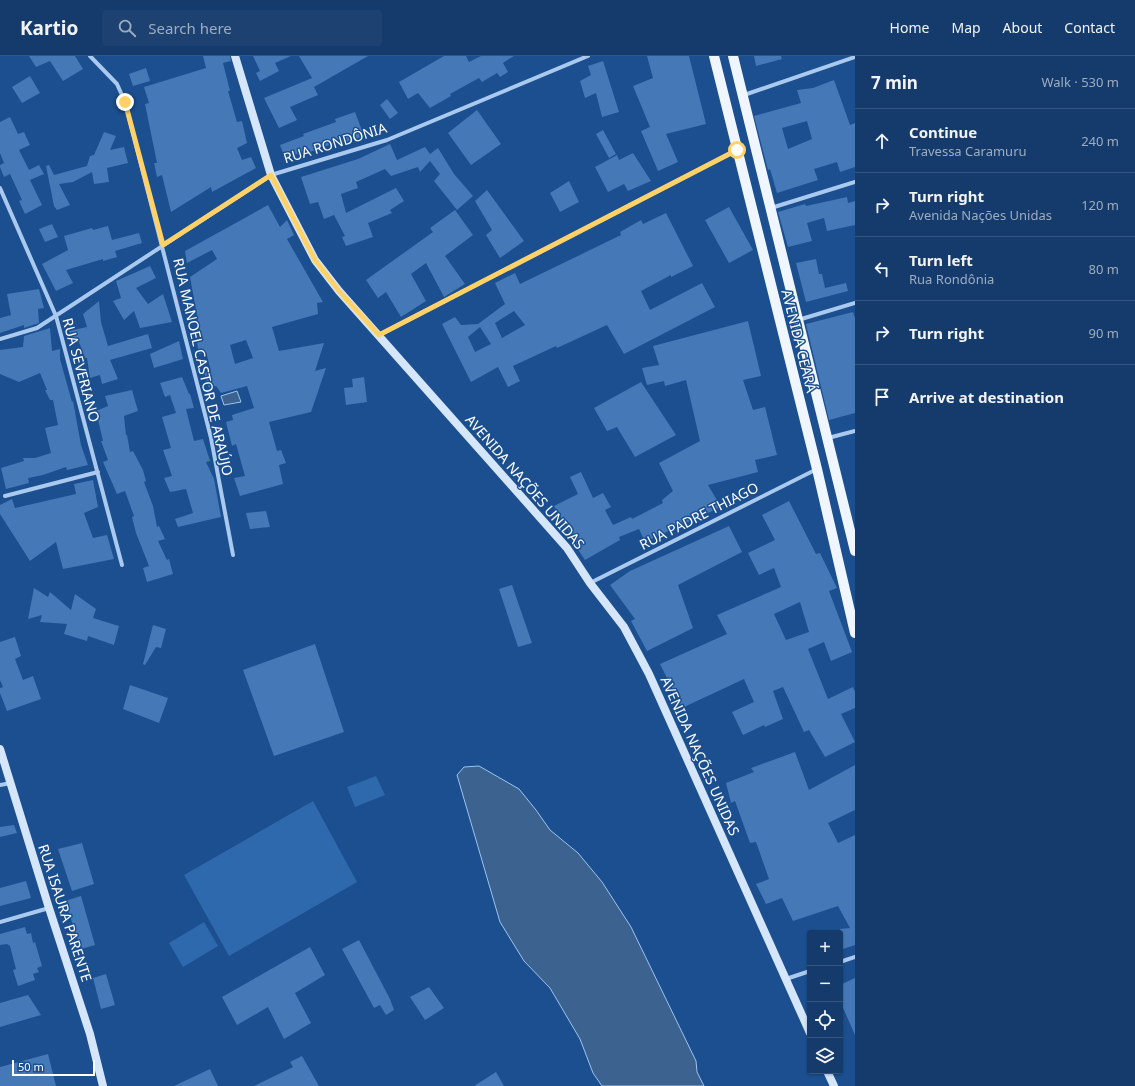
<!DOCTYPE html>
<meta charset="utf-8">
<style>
:root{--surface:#143b6b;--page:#1d4271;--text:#f1f3f6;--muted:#9dadc1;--line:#33557e}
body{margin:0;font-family:"Noto Sans",sans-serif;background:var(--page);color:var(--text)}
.controls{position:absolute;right:12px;bottom:12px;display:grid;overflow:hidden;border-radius:4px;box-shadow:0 1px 3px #0004}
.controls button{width:36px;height:36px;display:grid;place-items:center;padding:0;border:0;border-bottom:1px solid var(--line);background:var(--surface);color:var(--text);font:20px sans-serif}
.scale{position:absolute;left:12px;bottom:10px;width:83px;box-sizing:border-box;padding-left:4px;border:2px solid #fff;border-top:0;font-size:11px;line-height:14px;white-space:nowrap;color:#fff;-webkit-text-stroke:3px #1b4f8f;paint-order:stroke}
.stop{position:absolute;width:12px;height:12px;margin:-9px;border:3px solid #ffd166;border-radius:50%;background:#fff}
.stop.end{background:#ffd166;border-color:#fff;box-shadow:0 1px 4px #0008}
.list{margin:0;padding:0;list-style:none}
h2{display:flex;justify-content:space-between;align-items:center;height:52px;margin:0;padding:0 16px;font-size:17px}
h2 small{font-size:13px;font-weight:400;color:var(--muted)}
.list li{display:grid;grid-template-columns:26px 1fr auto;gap:12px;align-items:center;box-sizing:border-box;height:64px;padding:0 16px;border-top:1px solid var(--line)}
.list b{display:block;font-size:15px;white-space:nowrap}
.list p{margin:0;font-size:13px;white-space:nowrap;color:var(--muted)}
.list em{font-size:13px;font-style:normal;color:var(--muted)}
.icon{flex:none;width:22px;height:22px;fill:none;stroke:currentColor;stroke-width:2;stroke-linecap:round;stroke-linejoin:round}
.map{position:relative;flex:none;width:855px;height:1030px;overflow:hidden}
header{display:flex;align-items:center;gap:24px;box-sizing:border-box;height:56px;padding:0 20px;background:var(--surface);border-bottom:1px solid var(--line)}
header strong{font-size:19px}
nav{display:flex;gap:22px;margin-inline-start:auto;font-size:14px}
.search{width:280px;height:36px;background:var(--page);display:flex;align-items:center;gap:10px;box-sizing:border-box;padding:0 14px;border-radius:4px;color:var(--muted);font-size:15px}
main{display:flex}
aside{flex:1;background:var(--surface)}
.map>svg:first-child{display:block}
.green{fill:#2e69ad}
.water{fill:#3c6290;stroke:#9cc4f0}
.building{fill:#4478b7;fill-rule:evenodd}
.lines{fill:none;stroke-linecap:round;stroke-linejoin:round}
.street{stroke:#a9c9ee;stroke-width:4}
.secondary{stroke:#d6e6fa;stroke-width:8}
.primary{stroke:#f0f6ff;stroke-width:10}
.route{stroke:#ffd166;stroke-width:5}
.labels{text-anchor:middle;stroke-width:3;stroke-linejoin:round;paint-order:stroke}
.street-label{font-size:14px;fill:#fff;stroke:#1b4f8f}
</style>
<header>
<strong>Kartio</strong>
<div class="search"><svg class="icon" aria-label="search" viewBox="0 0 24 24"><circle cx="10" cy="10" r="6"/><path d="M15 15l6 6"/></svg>Search here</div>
<nav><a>Home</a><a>Map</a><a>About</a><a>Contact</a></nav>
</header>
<main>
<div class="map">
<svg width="855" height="1030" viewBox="0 0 855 1030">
<rect width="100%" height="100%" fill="#1b4f8f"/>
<path class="green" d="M376 720 385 739 355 751 347 731Z
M313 745 357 826 229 900 184 819Z
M204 866 218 890 183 911 169 887Z"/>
<path class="water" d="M237 335 241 346 224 349 221 340Z
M479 710 519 733 536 754 550 774 578 797 602 826 631 871 696 1005 697 1016 704 1030H602L593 1017 580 983 550 932 524 905 500 866 457 719 464 711Z"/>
<path class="building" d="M29 0H75L83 13 63 25 50 5 36 11Z
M203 0H230L231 5 223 7 230 35H228L237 66 242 65 247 87 237 92 242 104 251 101 256 112 212 136 211 131 171 156 162 119 157 121 154 107H157L145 48 149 47 144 31 206 12Z
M253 0H291L275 7 279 15 260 25 256 17 260 15Z
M299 0H368L314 31 318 39 290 51 297 64 279 72 264 42 312 22Z
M444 0H466L469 6 481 0H514L503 7 508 16 500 21 497 17 482 26 479 22 450 38 451 40 430 52 418 37 408 43 399 26Z
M647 0H689L706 68 666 78 678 106 658 115 641 75 650 71 633 30 653 22Z
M754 0H781L782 3 756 10Z
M603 5 619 56 602 61 596 37 585 42 580 25 591 19 588 10Z
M146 12 150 25 133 30 129 18Z
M30 20 40 37 22 47 12 31Z
M834 24 850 69 855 67V111L840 116 837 106 814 113 818 124 777 137 770 113 768 114 754 60 801 47 797 34 813 32ZM807 65 812 83 788 93 782 72Z
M387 43 398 57 390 63 380 49Z
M477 54 501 88 471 109 448 77Z
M355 56 364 80 344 87 343 84 310 96 309 93 285 103 280 89 304 80 303 78 336 66 335 63Z
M10 61 18 78 24 76 30 89 19 94 29 114 39 109 44 118 30 124 42 149 25 158 19 145 22 144 10 118 4 121 0 111V109L4 107 0 97V66Z
M603 74 616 98 609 102 596 78Z
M104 76 116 80 110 94 124 91 128 107 107 112 109 126 94 128 92 116 73 126 59 128 70 149 57 154 54 150 46 110 49 109 54 119 87 110 90 100 94 99Z
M390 88 397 104 425 91 430 98 438 92 454 118 473 140 457 154 434 125 440 118 430 105 420 116 418 111 391 120 385 113 356 126 358 132 341 138 346 157 396 132 404 145 390 154 392 157 368 167 373 181 346 190 342 181 345 180 334 159 324 163 318 146 310 148 301 121 358 103Z
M633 97 651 125 628 135 624 128 608 136 595 111 617 99 619 104Z
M569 125 579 146 560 156 550 137Z
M487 134 524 185 500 202 486 179 492 174 475 145Z
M847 141 848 147 855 145V169L827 175 824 162 807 167 812 185 788 191 778 156 805 148 806 150Z
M268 149 280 171 287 164 294 179 287 183 323 246 317 247 318 258 272 271 279 295 324 287 315 315 326 312 311 356 269 366 277 395 281 394 286 407 279 409 283 428 240 440 234 422 245 420 236 388 232 390 226 366 233 364 232 359 254 352 247 330 221 337 216 330 209 332 204 317 211 315 206 296 199 298 196 282 201 281 190 221 217 203 212 194 187 207 185 195ZM246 284 253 302 235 308 230 289Z
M729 151 753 194 729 207 705 164Z
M455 154 473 179 445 200 465 228 444 241 426 207 411 218 426 245 401 261 386 236 378 242 366 224 433 176 430 172Z
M666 157 693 210 671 221V219L641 235 650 254 702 227 715 251 624 298 607 269 557 292 556 290 513 310 520 325 508 331 498 311 471 326 442 268 455 261 461 269 478 268 505 248 495 227 515 217 520 228 621 179 620 176 641 164 643 168ZM514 255 525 269 502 282 495 267ZM480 271 491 288 475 296 468 281Z
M52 168 58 181 45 186 39 173Z
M108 170 112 184 139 177 142 187 115 195 117 201 103 205V203L66 214 73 227 56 235 42 208 68 194 64 180 92 172 93 174Z
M816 203 819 218H822L825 232 846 227 848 235 806 246 796 207Z
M150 210 156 222 136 232 148 248 163 238 172 266 140 272 134 255 124 264 113 245 121 242 116 225Z
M39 233 44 252 38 253 39 267 24 272V269L0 277V262L11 259 7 238Z
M99 245 101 266 108 290 148 278 152 292 110 304 118 323 102 328 100 319 90 322 87 302H85L79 286 75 287 69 275 87 271 83 258Z
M853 256 855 262V357L829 364 806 268Z
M748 265 761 320 743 324 753 354 765 351 777 399 755 404 758 416 708 429 721 451 645 486 639 473 619 481 620 484 585 504 575 489 577 488 554 450 578 438 570 421 581 416 593 442 603 437 611 451 605 454 613 469 631 461 632 463 663 447 662 444 673 435 659 407 700 385 686 324 665 330 664 325 647 329 642 312 659 309 653 290Z
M50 272 52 295 60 293V303L72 346 73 345 81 389 88 409 67 414 66 411 43 419 28 422 29 427 6 433 1 412 24 405 23 402H35L51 397 45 372 58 369 53 344H50L45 334H47L40 317 19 326 0 318V294L23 291 24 280Z
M179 285 183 303 154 312 150 298Z
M182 321 189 338H190L194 352 186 353 194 385 203 383 210 405 206 406 214 423 221 461 178 471 175 463 193 457 186 433 170 436 164 422 172 420 163 394 171 392 162 361 176 357 170 339 165 341 160 327Z
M364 321 367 346 346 349 344 332 353 331 352 323Z
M641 326 676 379 635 401 617 371 607 375 594 352Z
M132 334 138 355 124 360 126 379H127L130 396 133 395 143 414 146 425 144 426 153 450 157 471 159 470 165 483 158 485 167 504 169 503 173 518 147 526 143 512 149 510 136 477 132 461 134 460 125 435 117 438 103 406 108 404 101 385H103L96 355 108 350 105 340Z
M93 424 98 451 84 457 93 482 107 479 114 503 63 513 56 486 30 505 0 458V449L12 443 15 452 76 438 74 428Z
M789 445 816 498 820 497 837 532 829 535 852 596 831 605 824 586 808 593 828 643 853 631 855 636V652L841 658 855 686 825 701 809 674 804 676 783 631 773 635 783 663 765 671 764 669 743 679 732 656 754 646 744 623 682 652 660 608 727 578 717 559 781 531 774 512 759 519 748 497 775 484 762 459ZM800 546 809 576 786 584 774 558Z
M266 455 270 471 250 473 246 457Z
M729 470 742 496 678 529 693 572 647 595 631 565 635 563 610 529 630 515Z
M512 529 532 587 518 591 499 533Z
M34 532 48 541 50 536 71 554 75 538 96 553 93 562 119 570 114 589 88 580 87 585 64 578 67 568 40 566 42 559 28 563Z
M153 569 166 573 161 592 156 591 145 609 143 608Z
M15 581 21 600 15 603 23 624 33 620 41 643 7 655 0 637V632L3 631 0 624V586Z
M315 588 344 676 274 700 243 614Z
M130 629 168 642 159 667 123 653Z
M795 696 809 734 855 709V754L828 767 838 787 855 779V889L840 894V873L850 872 838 850 793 865 782 842 766 848 756 828 769 823 756 786 750 787 735 745 731 747 726 727 754 716 751 712Z
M14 769 17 777 0 781V771Z
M82 787 94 828 72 835 58 793Z
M26 825 31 842 0 850V832Z
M81 840 95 889 81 893 65 845Z
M25 871 27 878 31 877 33 887 35 886 42 910 37 912 39 916 33 918 35 924 18 930 13 914 16 913 10 890 7 888 0 889V878Z
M359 884 390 943 394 954 386 959 380 949 374 952 342 893Z
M310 891 325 919 295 937 311 967 284 983 268 951 237 969 222 941Z
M106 918 115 949 101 953 93 922Z
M855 922V979L840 945V929Z
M429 931 444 952 425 964 410 941Z
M28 939 41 959 0 971V947Z
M48 998 56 1030H0V1011Z
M302 1000 319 1030H254L293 1011 290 1006Z
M210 1013 218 1030H174Z
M496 1016 504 1030H474Z"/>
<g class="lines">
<path class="street" d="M90 0 117 28 125 46 211 382 233 499
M744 39 855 1
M0 132 56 260 122 509
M771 152 855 126
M798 264 855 247
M379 279 737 94
M0 283 37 272 271 119 387 84 588 0
M828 382 855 375
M5 440 98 416
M590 527 817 413
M0 729 11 727
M0 866 49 852
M840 906 855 901
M786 923 810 915"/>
<path class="secondary" d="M235 0 271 119 315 204 339 235 567 492 590 527 624 571 649 618 810 977
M0 693 49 852 90 978 103 1030
M827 1015 834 1030"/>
<path class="primary" d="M714 0 817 413 855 577
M733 0 855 495"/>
</g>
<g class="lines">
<path class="route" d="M125 46 163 189 271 119 315 204 339 235 379 279 737 94"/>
</g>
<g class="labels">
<g class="street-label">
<text transform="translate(335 87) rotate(-17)" y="5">RUA RONDÔNIA</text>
<text transform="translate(799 285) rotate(76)" y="5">AVENIDA CEARÁ</text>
<text transform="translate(203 311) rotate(77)" y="5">RUA MANOEL CASTOR DE ARAÚJO</text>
<text transform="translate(81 314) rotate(75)" y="5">RUA SEVERIANO</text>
<text transform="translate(525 426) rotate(49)" y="5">AVENIDA NAÇÕES UNIDAS</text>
<text transform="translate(699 460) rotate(-27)" y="5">RUA PADRE THIAGO</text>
<text transform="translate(700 700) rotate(66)" y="5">AVENIDA NAÇÕES UNIDAS</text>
<text transform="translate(65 857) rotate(72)" y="5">RUA ISAURA PARENTE</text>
</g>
</g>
</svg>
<div class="controls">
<button>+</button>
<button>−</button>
<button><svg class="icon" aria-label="locate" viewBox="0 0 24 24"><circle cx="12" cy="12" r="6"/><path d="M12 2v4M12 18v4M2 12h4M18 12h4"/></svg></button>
<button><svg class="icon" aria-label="layers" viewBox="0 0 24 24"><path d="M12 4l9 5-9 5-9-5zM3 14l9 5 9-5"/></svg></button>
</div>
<div class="scale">50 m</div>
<div class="stop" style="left:737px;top:94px"></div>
<div class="stop end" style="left:125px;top:46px"></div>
</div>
<aside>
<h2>7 min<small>Walk · 530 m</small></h2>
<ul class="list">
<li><svg class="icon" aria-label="ahead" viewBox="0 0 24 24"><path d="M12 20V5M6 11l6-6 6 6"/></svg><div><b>Continue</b><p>Travessa Caramuru</p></div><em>240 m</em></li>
<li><svg class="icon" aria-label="right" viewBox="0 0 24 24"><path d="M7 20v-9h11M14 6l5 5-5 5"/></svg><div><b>Turn right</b><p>Avenida Nações Unidas</p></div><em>120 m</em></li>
<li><svg class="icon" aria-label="left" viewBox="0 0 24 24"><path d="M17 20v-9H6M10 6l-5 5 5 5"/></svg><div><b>Turn left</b><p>Rua Rondônia</p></div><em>80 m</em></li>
<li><svg class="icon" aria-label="right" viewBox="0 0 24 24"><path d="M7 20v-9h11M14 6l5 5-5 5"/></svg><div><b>Turn right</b></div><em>90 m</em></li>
<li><svg class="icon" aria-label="arrive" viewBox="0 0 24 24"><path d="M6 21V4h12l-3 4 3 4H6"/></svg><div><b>Arrive at destination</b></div></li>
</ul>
</aside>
</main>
